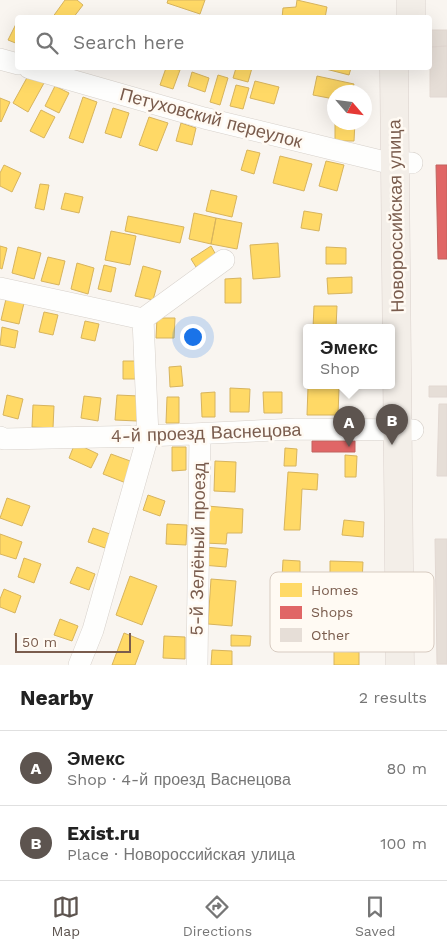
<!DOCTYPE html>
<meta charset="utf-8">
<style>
:root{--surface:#fff;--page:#f2f2f2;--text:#222;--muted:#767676;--line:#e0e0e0;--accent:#5d544f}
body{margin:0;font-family:"Work Sans",sans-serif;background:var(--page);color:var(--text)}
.compass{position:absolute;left:327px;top:85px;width:45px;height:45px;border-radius:50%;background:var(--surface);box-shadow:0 5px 20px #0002;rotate:118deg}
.scale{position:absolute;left:15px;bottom:12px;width:116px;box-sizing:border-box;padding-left:5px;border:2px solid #7a5c4d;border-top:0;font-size:14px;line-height:18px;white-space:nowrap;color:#7a5c4d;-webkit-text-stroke:4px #fffaf3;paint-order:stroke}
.you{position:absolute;left:192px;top:336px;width:18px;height:18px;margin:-12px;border:4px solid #fff;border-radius:50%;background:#1a73e8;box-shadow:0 0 0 8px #1a73e833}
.badge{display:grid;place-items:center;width:32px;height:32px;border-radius:50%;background:var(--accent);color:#fff;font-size:16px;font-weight:700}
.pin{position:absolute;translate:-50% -41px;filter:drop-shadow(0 1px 2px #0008)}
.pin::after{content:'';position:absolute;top:26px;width:18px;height:15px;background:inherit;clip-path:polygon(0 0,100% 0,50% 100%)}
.popup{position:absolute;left:303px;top:324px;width:92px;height:65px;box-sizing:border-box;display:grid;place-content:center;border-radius:5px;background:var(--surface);filter:drop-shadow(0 1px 4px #0005);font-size:16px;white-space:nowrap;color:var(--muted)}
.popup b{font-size:19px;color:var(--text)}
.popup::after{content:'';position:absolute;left:50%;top:100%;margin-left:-10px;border:10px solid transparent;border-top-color:var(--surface)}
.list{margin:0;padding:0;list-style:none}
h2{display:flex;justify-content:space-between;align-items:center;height:65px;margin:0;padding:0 20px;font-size:21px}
h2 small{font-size:16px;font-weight:400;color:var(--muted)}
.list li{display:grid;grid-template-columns:32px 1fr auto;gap:15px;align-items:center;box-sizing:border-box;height:75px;padding:0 20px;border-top:1px solid var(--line)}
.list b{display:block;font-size:19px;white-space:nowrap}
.list p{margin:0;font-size:16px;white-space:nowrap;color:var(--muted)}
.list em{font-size:16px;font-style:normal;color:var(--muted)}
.icon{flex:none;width:28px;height:28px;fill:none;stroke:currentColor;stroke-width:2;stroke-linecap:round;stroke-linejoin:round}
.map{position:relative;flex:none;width:447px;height:665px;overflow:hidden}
.search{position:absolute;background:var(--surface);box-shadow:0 5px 20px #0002;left:15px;right:15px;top:15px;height:55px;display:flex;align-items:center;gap:12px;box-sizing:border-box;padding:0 18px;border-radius:5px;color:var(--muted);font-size:19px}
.sheet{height:215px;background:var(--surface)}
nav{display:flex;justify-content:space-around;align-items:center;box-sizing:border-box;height:70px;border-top:1px solid var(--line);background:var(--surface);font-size:14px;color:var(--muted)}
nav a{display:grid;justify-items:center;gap:2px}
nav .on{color:var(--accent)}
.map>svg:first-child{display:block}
.homes{fill:#ffd966;stroke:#d7b45e}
.shops{fill:#e06666;stroke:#c1635e}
.building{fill:#e6ded7;stroke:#e2d8d2}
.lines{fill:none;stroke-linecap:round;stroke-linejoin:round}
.minor-casing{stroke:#d7d1cb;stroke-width:22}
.major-casing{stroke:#dad1cc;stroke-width:29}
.minor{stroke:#fefefd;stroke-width:21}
.major{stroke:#f3eee8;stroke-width:28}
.labels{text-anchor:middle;stroke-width:5;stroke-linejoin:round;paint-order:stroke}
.street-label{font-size:18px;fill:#7a5c4d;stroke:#fffaf3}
.key{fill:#fffaf3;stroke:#d7cbc1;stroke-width:1}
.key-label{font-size:14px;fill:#7a5c4d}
</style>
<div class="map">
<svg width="447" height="665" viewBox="0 0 447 665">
<rect width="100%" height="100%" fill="#f9f5f0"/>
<path class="homes" d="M65 0H77L83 5 73 18H52Z
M168 0H205L200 14 167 3Z
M297 0 327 7 325 18H282L283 8 296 7Z
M18 20V44L8 40Z
M166 68 180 70 173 89 160 85Z
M236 68H252L248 82 233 78Z
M322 68H351L349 75Z
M192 72 209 78 205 92 188 86Z
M29 74 44 83 28 112 13 103Z
M218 75 228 78 220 105 210 102Z
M317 76 354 84 352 92H334V99L313 95Z
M255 81 279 87 274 104 250 98Z
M236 85 249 88 243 109 230 106Z
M55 86 69 93 59 113 45 106Z
M83 97 97 102 83 143 69 138Z
M0 98 10 102 1 122 0 121Z
M113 108 129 113 121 138 105 133Z
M41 110 55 117 44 138 30 131Z
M149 117 168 123 157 151 139 145Z
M335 122H355L354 141H335Z
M181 123 196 128 192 145 176 141Z
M247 150 260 153 254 174 241 170Z
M280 156 312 164 304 191 273 183Z
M326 161 344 165 337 191 319 186Z
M4 165 21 173 12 192 0 186V173Z
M40 184 49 185 44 210 35 208Z
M211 190 237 196 232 217 206 211Z
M65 193 83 197 79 213 61 209Z
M304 211 322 214 319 231 301 228Z
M194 213 216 218 211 244 189 239Z
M128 216 184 227 180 243 125 231Z
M216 218 242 223 237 249 211 244Z
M111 231 136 236 130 265 105 260Z
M278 243 280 277 253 279 250 245Z
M0 246 7 248 2 269 0 268Z
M211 246 216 255 196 267 191 259Z
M18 247 41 253 34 279 12 273Z
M326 247 346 248V264H326Z
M48 257 65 261 59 285 41 281Z
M77 263 94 268 88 294 71 289Z
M104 265 116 268 111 292 98 289Z
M143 266 161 271 153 300 135 296Z
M352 277V293L328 294 327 278Z
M241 278V303H225V279Z
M6 299 24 303 19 324 1 320Z
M314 306H337L336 328H313Z
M44 312 58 315 53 335 39 332Z
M157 318H175L174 338H156Z
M85 321 99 324 95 341 81 338Z
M2 327 18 331 15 348 0 345Z
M123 361H137V379H123Z
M181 366 183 386 170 387 169 367Z
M308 387 339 388 338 415H307Z
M230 388 250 389 249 412H230Z
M215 392V417H202L201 393Z
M263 392H282V413H264Z
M7 395 23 399 18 419 3 415Z
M117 395 139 396 137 421 115 420Z
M84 396 101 398 98 421 81 418Z
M167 397H179V423H166Z
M33 405 54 406 53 428 32 427Z
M75 443 98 454 91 468 69 458Z
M172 447H186V470L172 471Z
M285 448 297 449 296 466H284Z
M111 454 133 462 126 483 103 474Z
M345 455 357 456 356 477H345Z
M215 461 236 462 235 492 214 491Z
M288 472 318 474 317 490 302 489 300 530H284Z
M148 495 165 501 160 516 143 510Z
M7 498 30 506 22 526 0 518Z
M207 506 243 509 242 533H227L226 544 204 543Z
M344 520 364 522 363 537 342 535Z
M167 524 187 525 186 545 166 544Z
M93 528 110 534 105 548 88 542Z
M0 534 22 542 16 559 0 554Z
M204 547 228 549 226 567 202 565Z
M24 558 41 564 34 583 18 577Z
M283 560 300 561V579L282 578Z
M330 561 363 562 362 582 330 581Z
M77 567 95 574 89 590 70 583Z
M130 576 157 586 142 625 116 615Z
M211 579 236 581 232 626 208 624Z
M331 587 363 589 362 608 330 606Z
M4 589 21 596 15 613 0 607V599Z
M60 619 78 626 72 641 54 635Z
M357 627 358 642 331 643 330 628Z
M124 633 144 641 135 665H112Z
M231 635 251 636 250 646H231Z
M164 636 185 637V659L163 658Z
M212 650 232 651V665H211Z
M334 651 359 652V665H334Z"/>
<path class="shops" d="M436 165H447V259H438Z
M312 441H355V452H312Z"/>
<path class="building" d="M430 30H447V46L430 47Z
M447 46V97H430V47Z
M429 386H447V397H429Z
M439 404H447V476H437Z
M435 539H447V664H437Z"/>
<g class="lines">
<defs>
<path id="minor" d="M0 59 18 64
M29 68 204 118 385 162 412 163
M0 288 143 319 224 260
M0 437 4 439 148 436 296 429 413 430
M79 665 93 630 148 436 143 319
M197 665 200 434"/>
<path id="major" d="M411 0V18
M394 68 400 665"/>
</defs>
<use href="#minor" class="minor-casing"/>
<use href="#major" class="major-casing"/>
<use href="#minor" class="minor"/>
<use href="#major" class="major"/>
</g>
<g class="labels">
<g class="street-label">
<text transform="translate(211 118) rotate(15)" y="6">Петуховский переулок</text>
<text transform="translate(396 216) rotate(-91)" y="6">Новороссийская улица</text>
<text transform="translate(206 433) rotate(-2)" y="6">4-й проезд Васнецова</text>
<text transform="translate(198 549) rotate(-89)" y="6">5-й Зелёный проезд</text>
</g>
</g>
<rect x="270" y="572" width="164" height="80" rx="8" class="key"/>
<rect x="280" y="583" width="22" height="14" fill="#ffd966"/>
<rect x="280" y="606" width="22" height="13" fill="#e06666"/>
<rect x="280" y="628" width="22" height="14" fill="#e6ded7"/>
<g class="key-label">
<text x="311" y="595">Homes</text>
<text x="311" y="617">Shops</text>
<text x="311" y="640">Other</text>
</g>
</svg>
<svg class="compass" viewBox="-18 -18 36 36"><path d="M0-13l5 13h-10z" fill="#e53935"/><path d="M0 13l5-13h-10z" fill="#767676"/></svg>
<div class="scale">50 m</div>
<div class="you"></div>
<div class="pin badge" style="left:349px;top:447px">A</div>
<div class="popup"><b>Эмекс</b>Shop</div>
<div class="pin badge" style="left:392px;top:445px">B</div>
<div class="search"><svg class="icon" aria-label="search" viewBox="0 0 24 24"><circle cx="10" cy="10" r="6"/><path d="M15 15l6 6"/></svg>Search here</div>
</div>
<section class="sheet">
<h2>Nearby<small>2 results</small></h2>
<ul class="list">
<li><span class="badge">A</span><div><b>Эмекс</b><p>Shop · 4-й проезд Васнецова</p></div><em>80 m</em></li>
<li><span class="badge">B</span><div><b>Exist.ru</b><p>Place · Новороссийская улица</p></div><em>100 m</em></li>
</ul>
</section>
<nav>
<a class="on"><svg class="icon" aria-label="map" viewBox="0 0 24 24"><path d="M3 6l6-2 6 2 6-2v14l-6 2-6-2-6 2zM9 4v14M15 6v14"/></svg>Map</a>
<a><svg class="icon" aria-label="directions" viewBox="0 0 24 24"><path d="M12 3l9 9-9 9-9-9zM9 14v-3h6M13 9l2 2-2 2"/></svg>Directions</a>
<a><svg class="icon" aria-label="saved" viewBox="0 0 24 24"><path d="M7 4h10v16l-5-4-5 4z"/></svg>Saved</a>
</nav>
